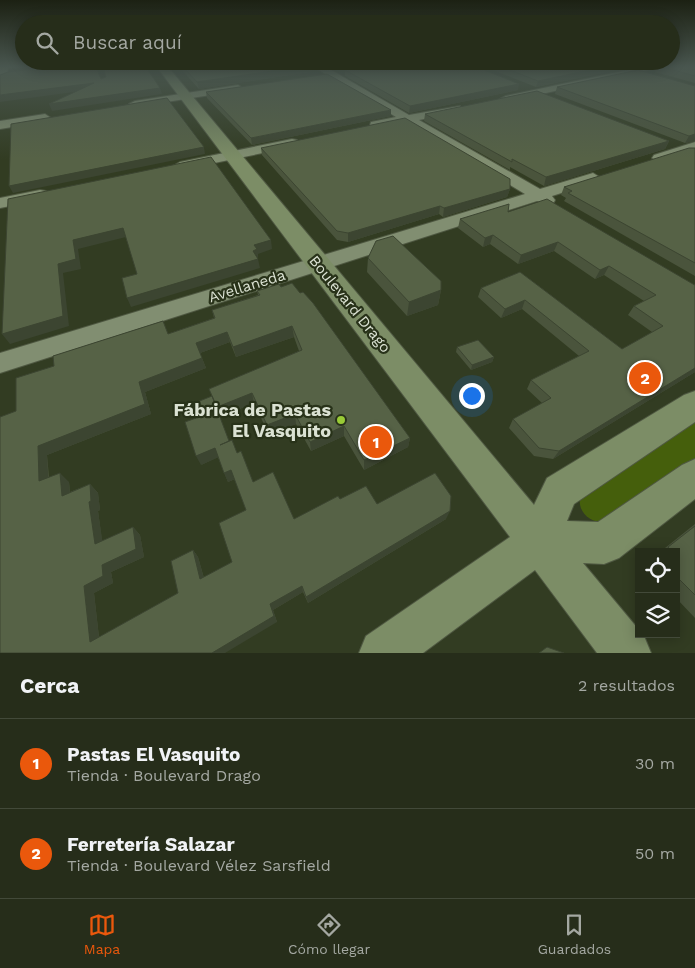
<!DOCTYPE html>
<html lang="es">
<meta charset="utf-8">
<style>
:root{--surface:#262d1a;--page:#323927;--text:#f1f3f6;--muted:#a4a8a2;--line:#424939;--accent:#ea580c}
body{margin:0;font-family:"Work Sans",sans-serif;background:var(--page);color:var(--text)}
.controls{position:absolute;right:15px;bottom:15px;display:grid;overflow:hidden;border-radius:0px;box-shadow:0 2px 12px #0003}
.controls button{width:45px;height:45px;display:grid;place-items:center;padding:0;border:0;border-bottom:1px solid var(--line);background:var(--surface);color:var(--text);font:25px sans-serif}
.you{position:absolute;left:471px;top:395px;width:18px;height:18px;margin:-12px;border:4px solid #fff;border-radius:50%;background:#1a73e8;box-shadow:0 0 0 8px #1a73e833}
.badge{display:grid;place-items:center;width:32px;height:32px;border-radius:50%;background:var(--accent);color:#fff;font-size:16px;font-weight:700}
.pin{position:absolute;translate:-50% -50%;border:2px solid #fff;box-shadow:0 1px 5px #0006}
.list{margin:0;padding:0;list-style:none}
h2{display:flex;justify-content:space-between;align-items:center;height:65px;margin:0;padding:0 20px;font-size:21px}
h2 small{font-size:16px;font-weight:400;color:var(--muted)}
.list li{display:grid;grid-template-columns:32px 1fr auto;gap:15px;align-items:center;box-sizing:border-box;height:90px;padding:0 20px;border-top:1px solid var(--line)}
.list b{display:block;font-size:19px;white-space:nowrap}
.list p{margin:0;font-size:16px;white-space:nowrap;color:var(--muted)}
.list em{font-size:16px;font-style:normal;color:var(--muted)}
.icon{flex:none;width:28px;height:28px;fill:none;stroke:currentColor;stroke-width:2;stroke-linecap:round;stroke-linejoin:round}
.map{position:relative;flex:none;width:695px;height:653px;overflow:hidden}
.search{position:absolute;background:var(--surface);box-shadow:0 2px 12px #0003;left:15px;right:15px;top:15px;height:55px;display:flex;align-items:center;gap:12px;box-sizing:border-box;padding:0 18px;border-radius:28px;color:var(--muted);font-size:19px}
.sheet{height:245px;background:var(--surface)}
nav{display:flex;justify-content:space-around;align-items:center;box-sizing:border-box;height:70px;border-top:1px solid var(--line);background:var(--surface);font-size:14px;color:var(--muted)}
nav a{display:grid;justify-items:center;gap:2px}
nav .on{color:var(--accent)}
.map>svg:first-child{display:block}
.green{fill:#455f0c}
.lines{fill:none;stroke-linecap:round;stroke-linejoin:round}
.street-casing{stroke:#4f5842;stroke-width:2}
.secondary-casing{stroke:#4f5842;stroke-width:2}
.street{fill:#818e71;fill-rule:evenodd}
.secondary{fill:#7c8d66;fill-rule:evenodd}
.wall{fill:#4a543c}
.shaded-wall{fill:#3c4531}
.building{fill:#566246;stroke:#3c4531}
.poi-dot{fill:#99cb36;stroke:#283219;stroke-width:2}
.labels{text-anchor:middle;stroke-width:4.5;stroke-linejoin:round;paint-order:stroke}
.street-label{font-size:15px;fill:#dbe2d3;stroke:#283219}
.near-poi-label{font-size:18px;font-weight:bold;fill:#dbe2d3;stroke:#283219;text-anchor:end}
</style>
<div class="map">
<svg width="695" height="653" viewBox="0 0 695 653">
<rect width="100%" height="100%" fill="#323c22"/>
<path class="green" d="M695 421V459L606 522C592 524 578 513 580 499Z"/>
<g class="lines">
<defs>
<path id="street" d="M0 67H8L6 95 0 98Z
M314 67H326L409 115 460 106V112L419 120 540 189 593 173 601 178 599 181 552 196 555 200 553 204 547 205 537 201 0 373V353L525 194 406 123 371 128 370 125 371 122 396 117Z
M642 67H662L506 102 500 99 506 96Z
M238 85 243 88 242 90 135 107 129 104 135 101Z
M45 114 51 118 49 121 0 129V121Z
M292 139 297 140 299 143 297 146 180 170 173 166 180 162Z
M695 142V151L659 162 652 158 654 155Z
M40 190 46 191 48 195 46 199 0 208V198Z"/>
<path id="secondary" d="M157 67H168L534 505 547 478 684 395 695 391V422L574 504 567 521 598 522 682 465 695 459V499L619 558 604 564 583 563 639 630V634L644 636 651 653H597L535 570 423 653H359L366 636 510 537Z"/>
</defs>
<use href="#street" class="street-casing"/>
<use href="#secondary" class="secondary-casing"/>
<use href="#street" class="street"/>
<use href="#secondary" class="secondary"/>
</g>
<path class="wall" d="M179 67H315L316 71 199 89Z
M485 67H630L536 87Z
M657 67H695V83L655 72Z
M345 70 518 90 409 113 345 76Z
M695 86V141L685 143 555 94 557 87Z
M206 92 391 116 252 145 207 98Z
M425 114 669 141 665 149 544 186 510 167V170L424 121Z
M261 148 510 189 507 197 443 217 439 214 348 242 337 240 262 155Z
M695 148V276L564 201 566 198 561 195 564 187Z
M508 212 693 284 695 372 553 459 534 456 509 428 513 419 542 403 527 389 531 380 579 356 522 309 501 318 478 297 481 288 520 272 622 349 652 332 628 315 634 306 644 301 604 275 595 279 554 251 518 264 490 244 483 247 458 228 460 219Z
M368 258 441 290 438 305 407 316 367 272Z
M281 287 410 438 408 447 364 470 344 436 311 451 296 424 269 435 254 403 220 417 209 389 299 351 294 337 236 357 230 342 200 353 206 368 145 392 151 414 47 455 49 477 69 482 70 492 90 484 98 493 100 510 98 511 102 541 133 527 140 535 144 557 111 572 113 583 94 593 99 637 178 593 193 550 198 557 204 578 232 562 246 510 235 479 228 482 218 457 201 465 229 441 237 453 253 482 294 519 340 499 377 504 446 519 308 603 303 592 273 610 277 622 0 653 16 411 168 334 214 318 212 310 258 295 257 291Z
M457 347 494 357 492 362 471 370 456 352Z
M695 524V618L676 598V552H660Z"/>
<path class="shaded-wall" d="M299 67H315L316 71 199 89 197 82Z
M604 67H630L536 87 538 81Z
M94 83 96 89 0 102V95Z
M519 84 518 90 409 113 410 106Z
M160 88 162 94 52 111 49 104Z
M391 110V116L252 145 251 138Z
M695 134V141L685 143 689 136Z
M669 141 665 149 544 186 546 177Z
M204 147 205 154 13 193 9 186Z
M510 189 507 197 443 217 444 208Z
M440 206 439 214 348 242V233Z
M123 228 126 237 78 249 81 269 63 273 69 326 10 344 2 334 73 240Z
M493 235 490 244 483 247 485 238Z
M271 240 272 249 258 254V258L253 251 254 245Z
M558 242 554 251 518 264 521 255Z
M258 259 260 268 131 307 127 298Z
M609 266 604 275 595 279 600 270Z
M441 290 438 305 407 316 409 302Z
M525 300 522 309 501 318 505 309Z
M292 326 294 337 236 357 233 347Z
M227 332 230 342 200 353 196 343Z
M494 357 492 362 471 370 472 365Z
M202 358 206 368 145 392 151 414 47 455 49 490 39 481 38 446 139 382Z
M695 368V372L553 459 559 451Z
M252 393 254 403 220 417 217 407Z
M295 414 296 424 269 435 267 425Z
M344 426V436L311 451 310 442Z
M410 438 408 447 364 470V460Z
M215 448 219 457 201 465 196 456Z
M231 470 235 479 228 482 224 473Z
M60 473 69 482 71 505 62 496Z
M90 484 98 493 100 510 98 511 104 552 95 544 89 502Z
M450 511 446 519 308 603 306 597Z
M133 527 140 535 144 557 111 572 113 583 94 593 100 647 90 642 84 586 102 565Z
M193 550 198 557 206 586 200 579Z
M302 586 303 592 273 610 277 622 225 653H212L270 604Z"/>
<path class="building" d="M49 67H96L101 79 106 77 104 70 123 67H146L160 88 49 104 94 83 0 95V75L8 72Z
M183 67H299L197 82Z
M357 67H477L519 84 410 106 345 70Z
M502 67H604L538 81Z
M663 67H695V76Z
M638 70 695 86V134L689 136 557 87Z
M327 74 391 110 251 138 206 92Z
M537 91 669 141 546 177 512 159V162L425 114Z
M167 98 204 147 9 186 11 124Z
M405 118 510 179V189L444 208 440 206 348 233 337 231 261 148Z
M689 148H695V263L568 193 572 191 564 187Z
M211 157 271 240 254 245 257 249 253 251 258 259 127 298 122 278 137 274 123 228 73 240 76 259 58 264 63 316 2 334 8 199Z
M547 199 693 284 695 285V368L559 451 539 448 513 419 551 398 531 380 589 351 525 300 505 309 481 288 520 272 622 349 663 326 634 306 656 295 609 266 600 270 558 242 521 255 493 235 485 238 460 219 509 204 508 212Z
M393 236 441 281V290L409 302 368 258 376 241Z
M292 283 300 293 303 292 313 303 410 438 364 460 344 426 310 442 295 414 267 425 252 393 217 407 209 389 302 350 292 326 233 347 227 332 196 343 202 358 139 382 145 404 38 446 39 481 60 473 62 496 90 484 91 501 89 502 95 544 133 527 136 549 102 565 103 576 84 586 90 642 178 593 171 561 193 550 200 579 232 562 219 523 246 510 231 470 224 473 215 448 196 456 185 422 196 418 192 404 212 396 229 441 220 445 232 440 237 453 241 451 253 482 273 472 294 519 338 496 340 499 366 486 377 504 435 473 451 496 450 511 306 597 302 586 270 604 274 616 212 653H0V417L16 411V378L54 366 53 356 163 321 168 334 215 318 212 310 260 295 257 291 279 284 281 287Z
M478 340 494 357 472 365 457 347Z
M695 526V595L676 576V552H672L668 547Z
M547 647 564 653H539Z"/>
<linearGradient id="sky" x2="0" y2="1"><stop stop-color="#1c2113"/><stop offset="0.42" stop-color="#49564f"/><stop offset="1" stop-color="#49564f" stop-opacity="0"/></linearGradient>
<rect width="695" height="159" fill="url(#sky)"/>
<circle class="poi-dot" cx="341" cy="420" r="5"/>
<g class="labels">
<g class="street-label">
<text transform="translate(247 286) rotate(-17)" y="5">Avellaneda</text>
<text transform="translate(350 304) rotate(51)" y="5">Boulevard Drago</text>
</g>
<g class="near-poi-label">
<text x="331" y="416">Fábrica de Pastas<tspan x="331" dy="21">El Vasquito</tspan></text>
</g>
</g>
</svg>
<div class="controls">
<button><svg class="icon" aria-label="locate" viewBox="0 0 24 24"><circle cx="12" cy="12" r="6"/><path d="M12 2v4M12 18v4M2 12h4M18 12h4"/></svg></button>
<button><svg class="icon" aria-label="layers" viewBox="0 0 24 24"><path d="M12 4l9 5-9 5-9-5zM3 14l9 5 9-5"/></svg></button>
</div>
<div class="you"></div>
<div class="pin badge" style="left:376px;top:442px">1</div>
<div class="pin badge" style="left:645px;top:378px">2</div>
<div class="search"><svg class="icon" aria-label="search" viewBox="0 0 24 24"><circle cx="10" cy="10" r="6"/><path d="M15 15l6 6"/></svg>Buscar aquí</div>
</div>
<section class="sheet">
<h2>Cerca<small>2 resultados</small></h2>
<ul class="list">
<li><span class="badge">1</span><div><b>Pastas El Vasquito</b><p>Tienda · Boulevard Drago</p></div><em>30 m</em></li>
<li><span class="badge">2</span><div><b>Ferretería Salazar</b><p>Tienda · Boulevard Vélez Sarsfield</p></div><em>50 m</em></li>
</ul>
</section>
<nav>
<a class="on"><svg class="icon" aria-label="map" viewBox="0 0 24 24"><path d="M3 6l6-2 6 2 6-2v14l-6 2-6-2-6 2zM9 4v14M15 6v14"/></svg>Mapa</a>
<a><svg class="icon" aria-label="directions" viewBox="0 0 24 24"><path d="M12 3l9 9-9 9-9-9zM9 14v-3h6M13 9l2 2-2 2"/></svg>Cómo llegar</a>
<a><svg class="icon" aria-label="saved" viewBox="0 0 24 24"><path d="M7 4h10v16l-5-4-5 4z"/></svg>Guardados</a>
</nav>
